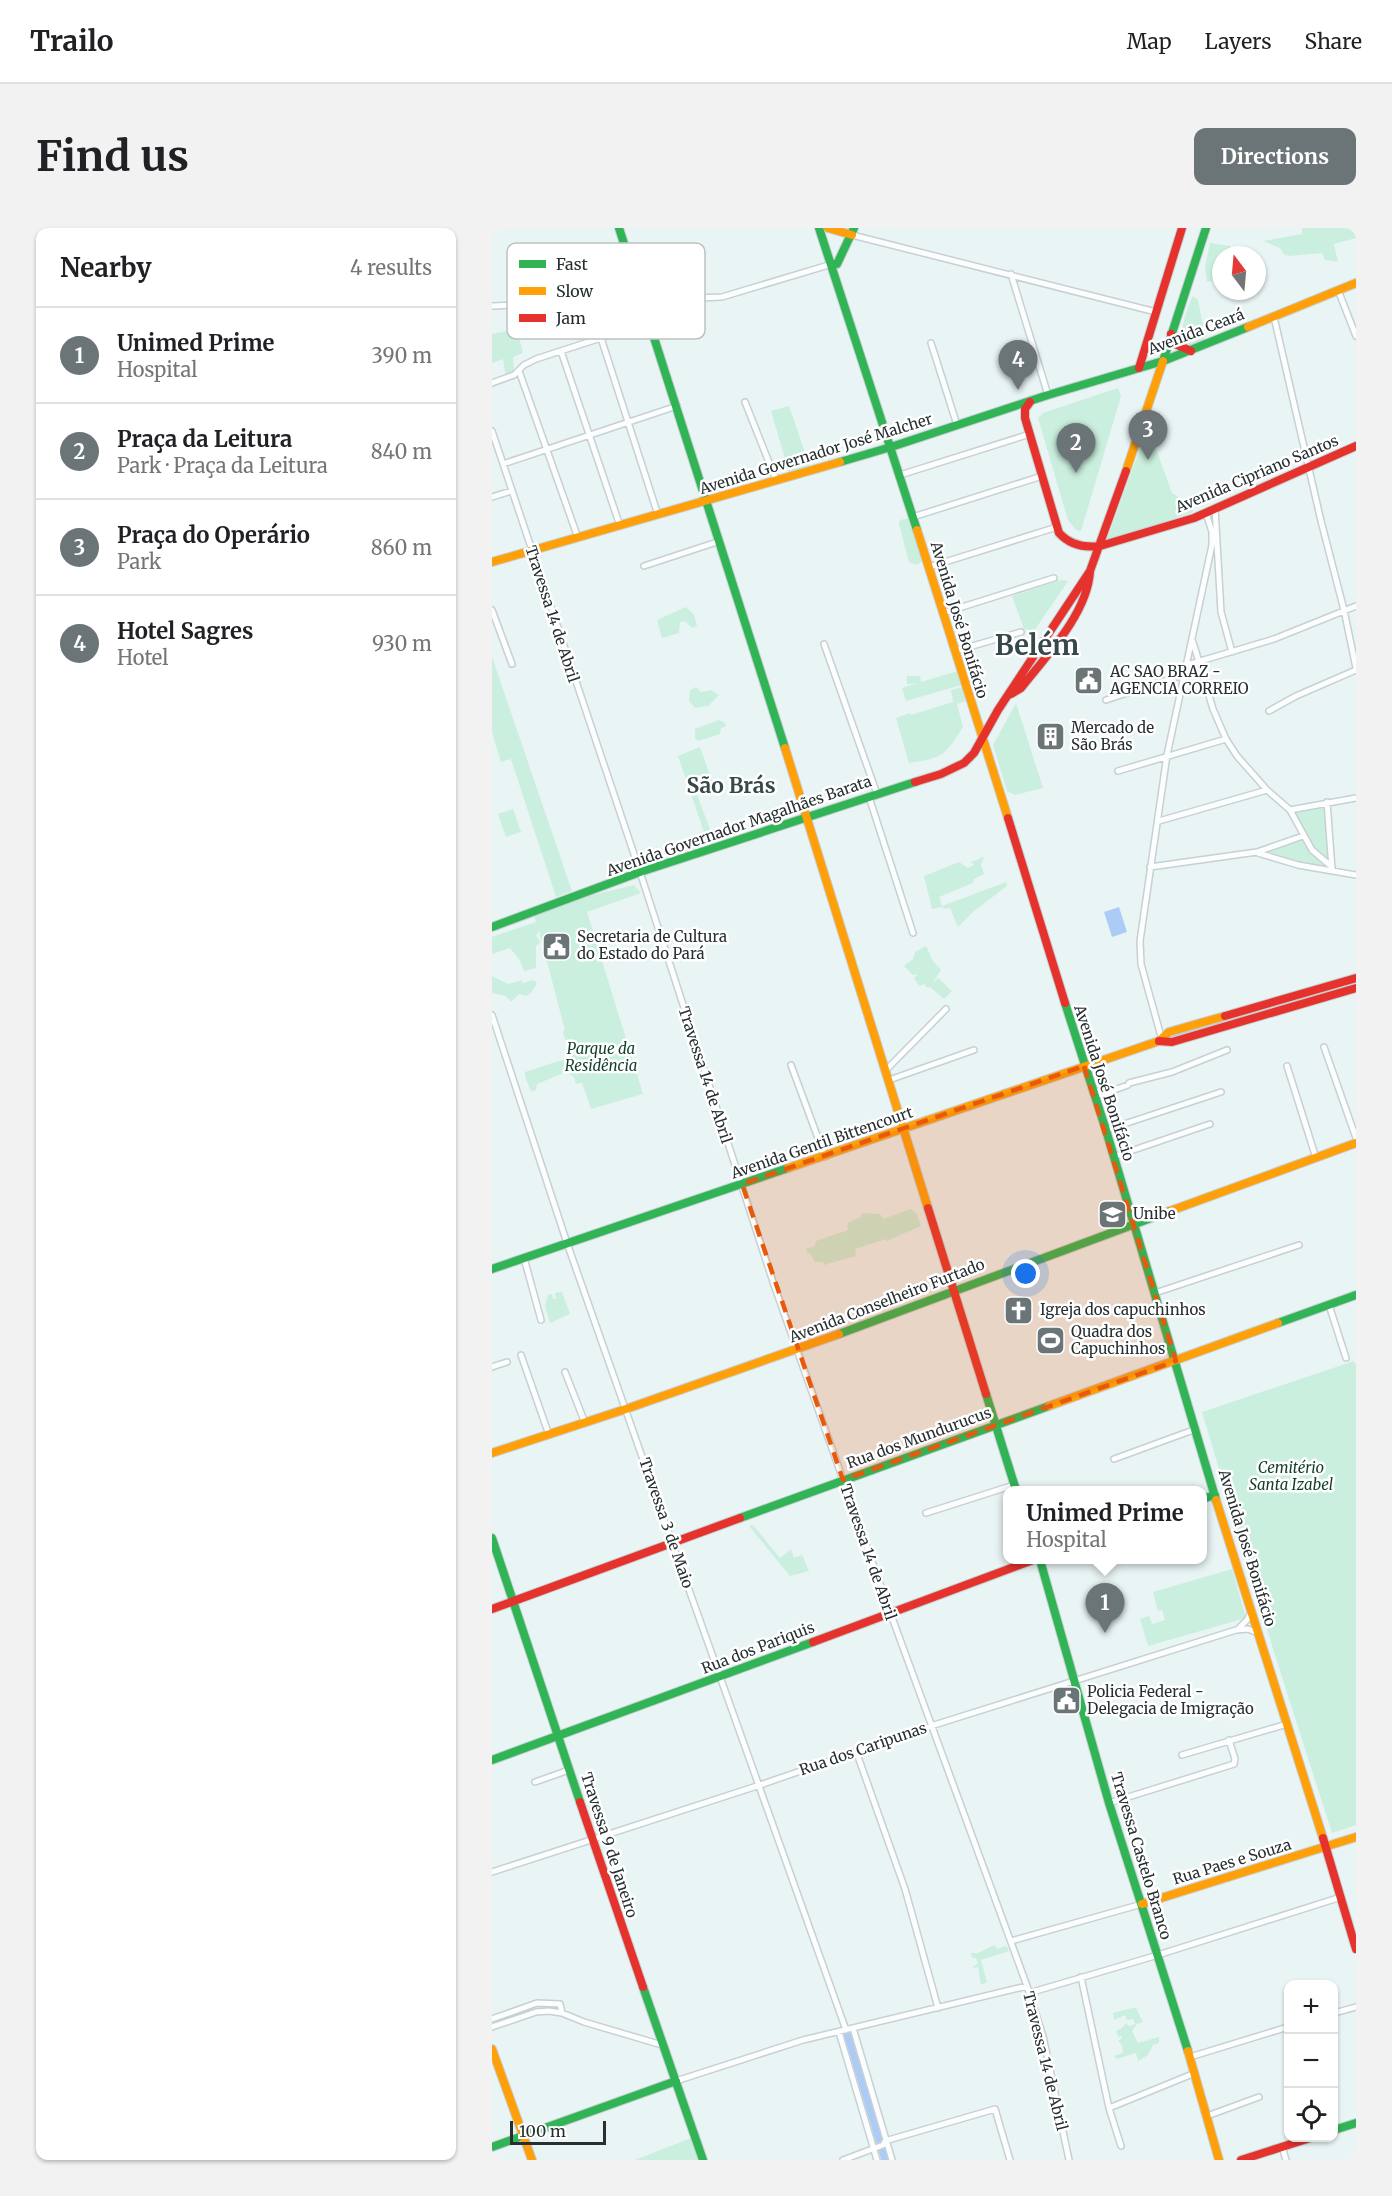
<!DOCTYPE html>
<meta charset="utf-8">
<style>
:root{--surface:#fff;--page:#f2f2f2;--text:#202124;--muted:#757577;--line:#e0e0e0;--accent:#6b7476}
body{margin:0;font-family:Merriweather,serif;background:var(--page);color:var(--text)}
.controls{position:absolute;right:18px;bottom:18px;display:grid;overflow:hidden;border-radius:12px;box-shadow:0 2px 4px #0004}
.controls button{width:54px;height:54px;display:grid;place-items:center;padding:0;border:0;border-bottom:2px solid var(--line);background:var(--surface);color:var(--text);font:30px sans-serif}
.compass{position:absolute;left:720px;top:18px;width:54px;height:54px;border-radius:50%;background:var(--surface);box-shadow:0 2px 4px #0004;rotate:344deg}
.scale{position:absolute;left:18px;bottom:15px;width:96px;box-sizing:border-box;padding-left:6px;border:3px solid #272f31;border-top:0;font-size:16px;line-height:21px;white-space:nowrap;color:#272f31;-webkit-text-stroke:4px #fff;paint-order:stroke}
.you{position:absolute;left:534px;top:1046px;width:21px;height:21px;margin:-15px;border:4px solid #fff;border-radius:50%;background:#1a73e8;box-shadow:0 0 0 9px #1a73e833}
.badge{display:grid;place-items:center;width:39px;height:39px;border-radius:50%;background:var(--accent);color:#fff;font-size:20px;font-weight:700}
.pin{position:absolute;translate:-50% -50px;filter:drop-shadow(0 2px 3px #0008)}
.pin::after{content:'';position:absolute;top:32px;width:21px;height:18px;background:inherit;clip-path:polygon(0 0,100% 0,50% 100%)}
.popup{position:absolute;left:511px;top:1258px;width:204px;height:78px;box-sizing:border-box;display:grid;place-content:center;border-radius:12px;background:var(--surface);filter:drop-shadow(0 2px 4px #0005);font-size:20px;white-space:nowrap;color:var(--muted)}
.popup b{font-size:22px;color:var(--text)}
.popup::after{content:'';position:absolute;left:50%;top:100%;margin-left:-12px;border:12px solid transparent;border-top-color:var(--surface)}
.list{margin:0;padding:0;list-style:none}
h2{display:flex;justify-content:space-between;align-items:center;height:78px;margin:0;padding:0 24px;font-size:26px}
h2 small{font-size:20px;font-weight:400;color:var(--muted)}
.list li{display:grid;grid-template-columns:39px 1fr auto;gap:18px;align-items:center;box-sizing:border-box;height:96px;padding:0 24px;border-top:2px solid var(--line)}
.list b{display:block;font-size:22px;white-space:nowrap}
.list p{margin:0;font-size:20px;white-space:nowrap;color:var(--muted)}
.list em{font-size:20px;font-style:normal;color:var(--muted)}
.icon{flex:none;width:33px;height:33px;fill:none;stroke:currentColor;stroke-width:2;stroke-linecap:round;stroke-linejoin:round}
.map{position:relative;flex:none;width:864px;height:1932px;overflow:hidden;border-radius:12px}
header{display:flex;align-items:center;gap:36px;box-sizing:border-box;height:84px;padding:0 30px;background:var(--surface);border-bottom:2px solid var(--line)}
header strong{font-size:28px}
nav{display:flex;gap:33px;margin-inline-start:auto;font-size:21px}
.intro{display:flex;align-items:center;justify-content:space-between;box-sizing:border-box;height:144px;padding:0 36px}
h1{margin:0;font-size:42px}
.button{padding:15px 27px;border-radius:12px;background:var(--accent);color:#fff;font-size:21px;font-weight:700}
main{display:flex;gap:36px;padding:0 36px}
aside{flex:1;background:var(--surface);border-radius:12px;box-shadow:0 2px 4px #0004}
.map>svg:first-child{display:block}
.green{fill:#caefde}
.water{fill:#accbf5}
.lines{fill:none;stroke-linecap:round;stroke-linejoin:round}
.canal{stroke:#accbf5;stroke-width:7}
.street-casing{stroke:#c7d0d2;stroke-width:8}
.fast-casing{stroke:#c7d0d2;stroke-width:10}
.slow-casing{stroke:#c7d0d2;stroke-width:10}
.jam-casing{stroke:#c7d0d2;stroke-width:10}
.street{stroke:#fcfdfe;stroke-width:5}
.fast{stroke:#30b455;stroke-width:8}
.slow{stroke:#ff9f0a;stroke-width:8}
.jam{stroke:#e5322d;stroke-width:8}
.marked{fill:#e8590c;fill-opacity:0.2;stroke:#e8590c;stroke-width:4.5;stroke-dasharray:12 8;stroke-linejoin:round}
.labels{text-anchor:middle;stroke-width:5;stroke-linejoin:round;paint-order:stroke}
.street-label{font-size:15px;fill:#272f31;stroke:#fff}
.poi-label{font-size:15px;fill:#272f31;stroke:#fff;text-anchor:start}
.park-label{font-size:15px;font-style:italic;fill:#123e2b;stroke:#fff}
.district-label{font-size:21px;font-weight:bold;fill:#37484b;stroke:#fff}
.town-label{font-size:27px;font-weight:bold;fill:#37484b;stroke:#fff}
.key{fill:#fff;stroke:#bec1c1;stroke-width:1.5}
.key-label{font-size:16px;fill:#272f31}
</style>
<header>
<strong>Trailo</strong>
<nav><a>Map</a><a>Layers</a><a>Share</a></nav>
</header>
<div class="intro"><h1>Find us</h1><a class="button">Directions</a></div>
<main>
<aside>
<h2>Nearby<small>4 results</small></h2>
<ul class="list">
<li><span class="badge">1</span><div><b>Unimed Prime</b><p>Hospital</p></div><em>390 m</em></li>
<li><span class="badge">2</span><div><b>Praça da Leitura</b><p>Park · Praça da Leitura</p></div><em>840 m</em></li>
<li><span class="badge">3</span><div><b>Praça do Operário</b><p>Park</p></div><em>860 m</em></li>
<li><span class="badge">4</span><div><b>Hotel Sagres</b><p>Hotel</p></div><em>930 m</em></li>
</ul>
</aside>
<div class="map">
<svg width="864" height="1932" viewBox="0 0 864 1932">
<rect width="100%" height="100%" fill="#e9f4f5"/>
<path class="green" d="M810 0H864V10L842 16 846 34 833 32 830 25 797 28 792 26 788 20 771 13 810 6Z
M718 15 738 18 740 27H729V51L715 54 713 39Z
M701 68 706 72 711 97 715 98V108L702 119 688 114C687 108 697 73 701 68Z
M25 101 31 125 21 129 22 147 14 150 11 131 0 135V106Z
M626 160 629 168 589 303 584 302 576 292 546 190 551 185Z
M297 178 319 242 298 248 279 183Z
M656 199 680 265 700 277 701 284 614 314Z
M418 290 432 332 425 337 417 334 407 296 408 292Z
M569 352 576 353 542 403 532 401 520 368Z
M194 379 202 387 205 398 200 400 193 393 188 394 187 405 170 410 165 392Z
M0 429 80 663 64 669 19 531 9 534 0 504Z
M469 442 473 456 414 473 410 460 425 455 415 456V448H428L429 454Z
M204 459 209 464 219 462 227 467 216 478 203 480 197 473 198 462Z
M470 459 474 473 465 476 471 499C452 528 452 530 417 535L404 490 418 485 419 487 461 474 459 462Z
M524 475 551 560 523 567 515 563 501 517Z
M227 492 232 494 234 498 229 500 228 506 206 513 203 510V501Z
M208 519 220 553 203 561 220 607H213L186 528Z
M833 577 839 641 807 634 774 623 814 609 801 583Z
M21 581 29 604 14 609 6 586Z
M492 629 489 637 492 646 482 651 481 655 447 669 450 678 514 654 515 658 482 683 466 699 458 680 453 681 450 679 440 681 432 648 467 634 476 640 482 637 479 634Z
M142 657 149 665 95 684 151 866 99 881 90 855 84 856 82 849 74 844 45 856 44 862 39 863 33 849V844L79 829 71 804 73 802 47 703 44 708 49 714 44 718V740L32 743 27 731 18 720 0 726V709L44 694 42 688 88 670Z
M434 718 441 733 449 742 440 756 446 750 460 763 452 771 438 759 436 760 432 756 427 758 422 750 425 748 424 746 421 747 412 738 421 731 423 724Z
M0 748 16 756 30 752V755L42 752 45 755 39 765 34 768 27 766 19 774 14 768 0 765Z
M419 981 425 986 429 998 395 1013 394 1011 363 1021 364 1028 332 1037 331 1034H323L318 1025 316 1026 314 1021 323 1018 324 1013 356 1002 355 995 369 989V985L388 986 391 991Z
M70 1064 78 1086 58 1095 53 1078 56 1067 60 1066 61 1071H64L63 1065Z
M862 1133 864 1137V1597L840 1605 782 1424 710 1184Z
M261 1297 288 1330 299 1321 302 1330 310 1327 317 1343 298 1348 257 1298Z
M740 1341 754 1390 656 1418 648 1391 657 1388 660 1396 673 1392 670 1382 666 1383 661 1364Z
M503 1717 505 1721 514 1718 517 1723 489 1732 495 1754 489 1757 486 1739 481 1740V1738L486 1736 484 1730H480L479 1725H486Z
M640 1780H644L651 1794 645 1796 640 1803 646 1815 667 1809V1815L661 1817 656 1827 646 1833 644 1825 625 1831 622 1828 631 1825 630 1817 626 1813 630 1810V1808L626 1809 624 1803 630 1800 634 1795 637 1798 643 1796 641 1791 635 1792 633 1787 622 1792 621 1785Z
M199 1910 206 1932H143Z"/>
<path class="water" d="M627 679 635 704 620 709 612 684Z
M864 753V757L676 812 675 807Z"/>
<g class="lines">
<path class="canal" d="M354 1802 393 1932"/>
<defs>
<path id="street" d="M360 7 664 84
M519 46 556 167
M846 62 864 108
M0 78 230 69 340 36
M782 89 829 293 852 382 864 440
M109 110 166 287
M439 115 465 197
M69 123 128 298
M27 143 86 310
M0 155 22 147 32 137 44 131 158 94
M253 174 284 252
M0 203 148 644 282 1057 398 1384 535 1758 551 1808 577 1932
M11 236 185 178
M408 247 538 206
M0 269 19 263
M723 280 729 384 740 424
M421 289 550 248
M152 338 228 313
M437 339 565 299
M0 382 20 436
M451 385 562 350
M701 414 721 481 734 511 745 528 775 562 798 582 820 622 840 639
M332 416 385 566
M463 423 529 404
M695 437 782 411 864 378
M614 472 693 446
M777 483 804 468 864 442
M626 543 734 511
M377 569 421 705
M835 574 840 641
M798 582 864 570
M667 593 775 562
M766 625 806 637 864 647
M658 639 765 624 811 608
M0 787 75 1015 180 1314 354 1802
M670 812 649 736 648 713 675 527 720 317V304L714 285
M832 819 864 910
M299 837 333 929
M795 838 824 930
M394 842 454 781
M397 852 482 822
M601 865 606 863 608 867 636 857 637 855 680 844 735 822
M614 902 729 864
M621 929 718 896
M32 1030 49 1092
M663 1065 807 1017
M837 1077 854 1130
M29 1127 57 1207
M0 1139 15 1134
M73 1144 93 1195
M622 1231 704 1201
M434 1285 522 1257
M746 1401 755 1392 760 1383
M364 1523 413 1661 446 1780
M690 1527 795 1496
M43 1554 77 1542
M617 1575 742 1536 743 1531 737 1512
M0 1644 265 1558 439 1498 744 1402 756 1401 766 1405
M519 1713 650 1676
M589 1749 617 1880 629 1918
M537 1765 666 1727 849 1669
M842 1785 864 1779
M0 1791 45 1775 68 1776 70 1785
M0 1799 44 1784 57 1783 70 1785 92 1794 170 1817
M361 1800 400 1932
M347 1804 385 1932
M698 1829 796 1799
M184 1853 311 1812 535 1758
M617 1880 703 1845
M715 1888 767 1869
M790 1918 794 1932
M351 1932 391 1917 393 1913 503 1881 518 1932"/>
<path id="fast" d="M127 0 293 520
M327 0 425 302
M340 36H345L362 0
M671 133 714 0
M348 234 399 219 556 167 671 133 756 99
M0 699 148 644 423 554
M573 775 614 902 724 1272
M0 1041 296 940
M786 1095 864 1067
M347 1106 678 983
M494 1166 524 1262
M710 1271 723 1267
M248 1290 557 1178
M0 1310 88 1574
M548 1332 617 1575 696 1823
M0 1532 321 1414
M151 1759 211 1932
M842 1902 864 1895
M0 1919 184 1853"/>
<path id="slow" d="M336 0 360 7
M756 99 864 55
M634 243 671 133
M425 302 516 590
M0 334 348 234
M293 520 436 980
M296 940 667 813 677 804 733 788
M678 983 864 915
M557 1178 786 1095
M0 1225 134 1181 347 1106
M724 1272 831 1610
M650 1676 864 1609
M0 1821 40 1932
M696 1823 727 1932"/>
<path id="jam" d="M679 106 683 116 699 123
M647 140 690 0
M538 174 533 181V190L567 305C578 317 592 320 608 318
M608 318 702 290 864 218
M519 466 529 460C554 428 595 386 598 344
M423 554 449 546 472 535 482 525 506 482 598 343 634 243
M516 590 573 775
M733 788 864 750
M667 813 680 814 864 760
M436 980 494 1166
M0 1381 248 1290
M321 1414 541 1332
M88 1574 151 1759
M831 1610 864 1721
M749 1932 818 1910"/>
</defs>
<use href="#street" class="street-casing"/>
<use href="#fast" class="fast-casing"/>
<use href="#slow" class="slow-casing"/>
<use href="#jam" class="jam-casing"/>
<use href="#street" class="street"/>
<use href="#fast" class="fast"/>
<use href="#slow" class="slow"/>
<use href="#jam" class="jam"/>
</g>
<path class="marked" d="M592 838 684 1133 351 1252 250 956Z"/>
<defs>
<symbol id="civic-square" viewBox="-11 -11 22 22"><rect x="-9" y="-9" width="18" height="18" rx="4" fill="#6b7476" stroke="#fff"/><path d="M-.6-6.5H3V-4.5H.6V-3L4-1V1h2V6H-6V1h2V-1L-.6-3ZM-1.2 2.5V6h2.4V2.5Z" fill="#fff"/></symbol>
<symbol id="building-square" viewBox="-11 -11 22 22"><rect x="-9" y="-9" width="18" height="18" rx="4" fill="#6b7476" stroke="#fff"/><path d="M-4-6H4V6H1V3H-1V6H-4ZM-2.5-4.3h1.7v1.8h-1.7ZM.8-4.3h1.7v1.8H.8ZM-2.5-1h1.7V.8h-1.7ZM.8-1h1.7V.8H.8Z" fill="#fff"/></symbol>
<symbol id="university-square" viewBox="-11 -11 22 22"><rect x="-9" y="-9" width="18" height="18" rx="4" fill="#6b7476" stroke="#fff"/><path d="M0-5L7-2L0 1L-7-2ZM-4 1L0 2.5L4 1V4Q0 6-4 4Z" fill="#fff"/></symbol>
<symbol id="church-square" viewBox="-11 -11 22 22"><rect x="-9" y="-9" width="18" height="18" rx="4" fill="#6b7476" stroke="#fff"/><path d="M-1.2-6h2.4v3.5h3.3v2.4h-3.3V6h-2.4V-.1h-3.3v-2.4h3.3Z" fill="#fff"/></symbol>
<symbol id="stadium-square" viewBox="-11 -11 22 22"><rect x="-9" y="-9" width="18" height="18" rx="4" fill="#6b7476" stroke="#fff"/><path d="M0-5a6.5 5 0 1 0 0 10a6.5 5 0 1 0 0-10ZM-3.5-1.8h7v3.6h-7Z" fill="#fff"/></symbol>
</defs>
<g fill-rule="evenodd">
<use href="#civic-square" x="580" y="436" width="33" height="33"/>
<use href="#building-square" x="542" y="492" width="33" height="33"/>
<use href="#civic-square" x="48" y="702" width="33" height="33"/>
<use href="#university-square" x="604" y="970" width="33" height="33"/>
<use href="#church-square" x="510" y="1066" width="33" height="33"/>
<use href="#stadium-square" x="542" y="1096" width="33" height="33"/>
<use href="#civic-square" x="558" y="1456" width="33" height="33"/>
</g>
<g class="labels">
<g class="street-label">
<text transform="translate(704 104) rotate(-21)" y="5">Avenida Ceará</text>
<text transform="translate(324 226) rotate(-17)" y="5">Avenida Governador José Malcher</text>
<text transform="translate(765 246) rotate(-23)" y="5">Avenida Cipriano Santos</text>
<text transform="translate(60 386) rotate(72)" y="5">Travessa 14 de Abril</text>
<text transform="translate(467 392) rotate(73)" y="5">Avenida José Bonifácio</text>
<text transform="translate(247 598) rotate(-19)" y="5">Avenida Governador Magalhães Barata</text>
<text transform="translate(213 847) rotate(72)" y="5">Travessa 14 de Abril</text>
<text transform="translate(612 855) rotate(72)" y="5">Avenida José Bonifácio</text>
<text transform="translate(330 915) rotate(-19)" y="5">Avenida Gentil Bittencourt</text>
<text transform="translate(395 1073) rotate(-21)" y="5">Avenida Conselheiro Furtado</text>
<text transform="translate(427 1210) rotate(-20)" y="5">Rua dos Mundurucus</text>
<text transform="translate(174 1295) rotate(71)" y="5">Travessa 3 de Maio</text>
<text transform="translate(755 1320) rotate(73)" y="5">Avenida José Bonifácio</text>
<text transform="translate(376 1324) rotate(71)" y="5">Travessa 14 de Abril</text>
<text transform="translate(266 1420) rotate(-21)" y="5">Rua dos Pariquis</text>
<text transform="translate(371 1521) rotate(-19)" y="5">Rua dos Caripunas</text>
<text transform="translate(117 1617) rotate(72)" y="5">Travessa 9 de Janeiro</text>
<text transform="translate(649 1628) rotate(73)" y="5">Travessa Castelo Branco</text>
<text transform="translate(740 1634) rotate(-17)" y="5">Rua Paes e Souza</text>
<text transform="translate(553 1833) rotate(76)" y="5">Travessa 14 de Abril</text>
</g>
<g class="poi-label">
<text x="618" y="449">AC SAO BRAZ -<tspan x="618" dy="17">AGENCIA CORREIO</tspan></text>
<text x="579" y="505">Mercado de<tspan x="579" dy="17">São Brás</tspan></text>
<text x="85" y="714">Secretaria de Cultura<tspan x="85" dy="17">do Estado do Pará</tspan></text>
<text x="641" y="991">Unibe</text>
<text x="548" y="1087">Igreja dos capuchinhos</text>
<text x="579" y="1109">Quadra dos<tspan x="579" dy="17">Capuchinhos</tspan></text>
<text x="595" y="1469">Policia Federal -<tspan x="595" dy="17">Delegacia de Imigração</tspan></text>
</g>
<g class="park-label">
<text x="109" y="826">Parque da<tspan x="109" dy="17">Residência</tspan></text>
<text x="799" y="1245">Cemitério<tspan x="799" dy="17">Santa Izabel</tspan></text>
</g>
<g class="district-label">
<text x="239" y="565">São Brás</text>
</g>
<g class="town-label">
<text x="545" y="427">Belém</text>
</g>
</g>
<rect x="15" y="15" width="198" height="96" rx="9" class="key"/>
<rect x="27" y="32" width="27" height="8" fill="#30b455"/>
<rect x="27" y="59" width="27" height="8" fill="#ff9f0a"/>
<rect x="27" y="86" width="27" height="8" fill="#e5322d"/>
<g class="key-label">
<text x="64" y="42">Fast</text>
<text x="64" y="69">Slow</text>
<text x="64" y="96">Jam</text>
</g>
</svg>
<div class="controls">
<button>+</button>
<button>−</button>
<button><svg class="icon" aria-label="locate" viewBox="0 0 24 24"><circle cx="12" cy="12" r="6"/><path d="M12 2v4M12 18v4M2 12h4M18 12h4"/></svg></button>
</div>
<svg class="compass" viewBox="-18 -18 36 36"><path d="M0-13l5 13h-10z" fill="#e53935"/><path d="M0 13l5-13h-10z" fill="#757577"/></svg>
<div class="scale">100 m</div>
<div class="you"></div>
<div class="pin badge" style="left:613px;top:1405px">1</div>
<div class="popup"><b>Unimed Prime</b>Hospital</div>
<div class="pin badge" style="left:584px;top:245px">2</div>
<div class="pin badge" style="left:656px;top:232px">3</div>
<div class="pin badge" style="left:526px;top:162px">4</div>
</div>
</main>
